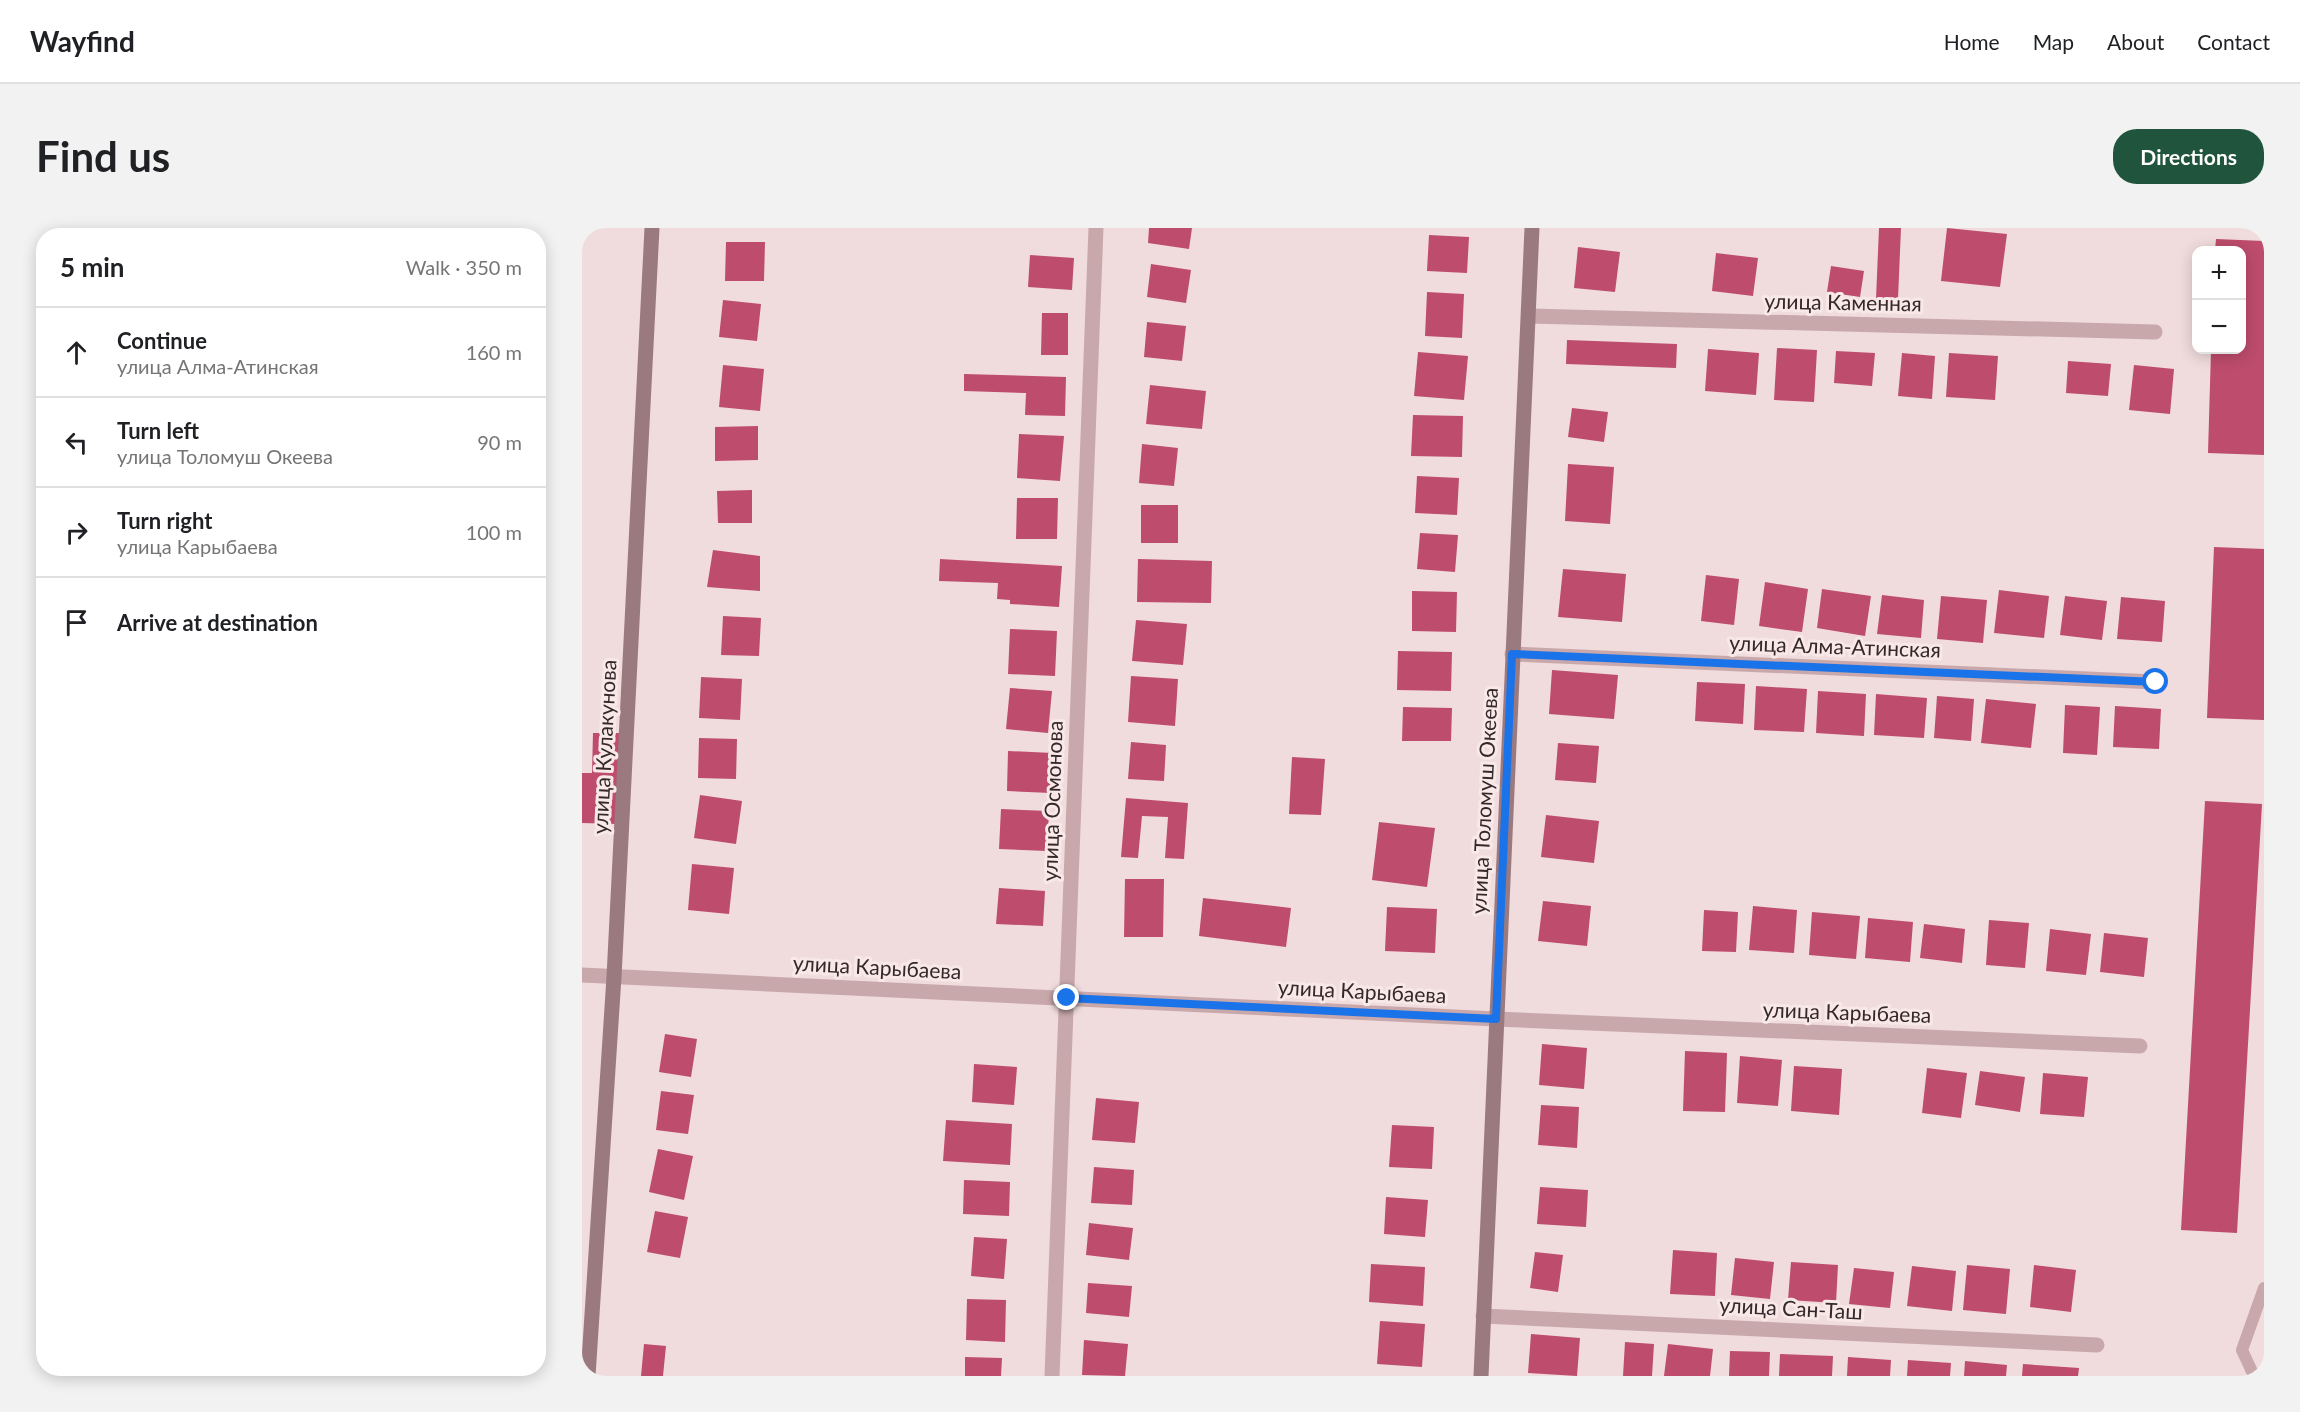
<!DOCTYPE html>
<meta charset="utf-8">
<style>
:root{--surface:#fff;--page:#f2f2f2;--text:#202124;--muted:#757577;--line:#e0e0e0;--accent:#20543c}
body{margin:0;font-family:Lato,sans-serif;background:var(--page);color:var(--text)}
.controls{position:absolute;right:18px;top:18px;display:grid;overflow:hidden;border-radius:12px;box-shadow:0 3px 15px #0003}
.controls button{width:54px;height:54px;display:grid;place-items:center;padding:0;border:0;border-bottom:2px solid var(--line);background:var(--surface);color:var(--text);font:30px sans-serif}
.stop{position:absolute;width:18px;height:18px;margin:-14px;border:4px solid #1a73e8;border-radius:50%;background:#fff}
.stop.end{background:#1a73e8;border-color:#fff;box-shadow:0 2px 6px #0008}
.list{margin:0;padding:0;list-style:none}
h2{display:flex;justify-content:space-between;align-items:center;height:78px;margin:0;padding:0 24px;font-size:26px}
h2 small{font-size:20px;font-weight:400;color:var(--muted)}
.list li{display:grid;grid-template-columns:39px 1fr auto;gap:18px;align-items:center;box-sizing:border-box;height:90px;padding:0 24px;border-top:2px solid var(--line)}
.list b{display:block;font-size:22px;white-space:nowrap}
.list p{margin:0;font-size:20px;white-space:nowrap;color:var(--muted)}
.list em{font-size:20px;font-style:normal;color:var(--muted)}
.icon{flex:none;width:33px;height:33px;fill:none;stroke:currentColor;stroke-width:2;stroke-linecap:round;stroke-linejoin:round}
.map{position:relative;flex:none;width:1682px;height:1148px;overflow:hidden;border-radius:24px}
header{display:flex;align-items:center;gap:36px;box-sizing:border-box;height:84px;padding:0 30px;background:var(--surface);border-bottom:2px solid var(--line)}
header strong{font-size:28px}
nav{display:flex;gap:33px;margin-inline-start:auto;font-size:21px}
.intro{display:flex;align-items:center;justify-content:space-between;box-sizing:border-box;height:144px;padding:0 36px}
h1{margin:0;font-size:42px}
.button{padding:15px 27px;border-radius:24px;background:var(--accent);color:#fff;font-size:21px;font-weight:700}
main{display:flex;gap:36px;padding:0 36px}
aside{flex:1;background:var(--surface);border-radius:24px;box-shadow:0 3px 15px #0003}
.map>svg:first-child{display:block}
.building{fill:#be4c6c}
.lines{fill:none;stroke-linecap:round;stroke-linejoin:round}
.lane{stroke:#c8a8ab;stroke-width:12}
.street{stroke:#c8a8ab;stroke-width:15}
.secondary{stroke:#9b7a7f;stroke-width:15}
.route{stroke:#1a73e8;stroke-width:8}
.labels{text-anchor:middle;stroke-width:6;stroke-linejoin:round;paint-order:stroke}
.street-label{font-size:21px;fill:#35282b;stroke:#f8e8e8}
</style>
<header>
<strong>Wayfind</strong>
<nav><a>Home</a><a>Map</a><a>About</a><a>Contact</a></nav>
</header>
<div class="intro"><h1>Find us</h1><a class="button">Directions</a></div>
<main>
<aside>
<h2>5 min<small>Walk · 350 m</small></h2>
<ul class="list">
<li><svg class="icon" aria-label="ahead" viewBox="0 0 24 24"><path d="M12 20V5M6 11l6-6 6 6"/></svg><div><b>Continue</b><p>улица Алма-Атинская</p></div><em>160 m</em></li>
<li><svg class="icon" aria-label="left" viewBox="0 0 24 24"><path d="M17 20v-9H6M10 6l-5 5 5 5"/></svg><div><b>Turn left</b><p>улица Толомуш Океева</p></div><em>90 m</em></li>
<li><svg class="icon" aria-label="right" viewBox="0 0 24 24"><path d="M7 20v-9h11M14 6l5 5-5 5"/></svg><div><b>Turn right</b><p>улица Карыбаева</p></div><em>100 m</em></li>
<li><svg class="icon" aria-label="arrive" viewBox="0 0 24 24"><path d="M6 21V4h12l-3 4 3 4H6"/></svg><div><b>Arrive at destination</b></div></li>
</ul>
</aside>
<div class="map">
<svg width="1682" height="1148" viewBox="0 0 1682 1148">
<rect width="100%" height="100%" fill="#f0dcdc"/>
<path class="building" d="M567 0H610L607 21 566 15Z
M1297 0H1319L1316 71H1294Z
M1365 0 1425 6 1418 59 1359 53Z
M847 7 887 9 885 45 845 43Z
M1634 11 1682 13V227L1626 225 1629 122H1660V22H1633Z
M144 14H183L182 53H143Z
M996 19 1038 24 1033 64 992 60Z
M1134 25 1176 30 1171 68 1130 63Z
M448 27 492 30 490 62 446 59Z
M569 36 609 42 604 75 565 69Z
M1249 38 1282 43 1278 69 1245 64Z
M845 64 882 66 880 110 843 108Z
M141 72 179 76 175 113 137 109Z
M460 85H486V127H459Z
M565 94 604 98 600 133 562 129Z
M985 112 1095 116 1094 140 984 136Z
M1195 120 1235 122 1232 174 1192 172Z
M1126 121 1177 125 1174 167 1123 163Z
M1254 123 1293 125 1290 158 1252 155Z
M836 124 886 128 882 172 832 168Z
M1320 125 1353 128 1350 171 1316 168Z
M1367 125 1416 128 1413 172 1364 169Z
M1486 133 1529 136 1526 168 1484 165Z
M141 137 182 141 178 183 137 179Z
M1552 137 1592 141 1588 186 1547 182Z
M382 146 484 149 483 188 443 187 444 165 382 163Z
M568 157 624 163 620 201 564 196Z
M990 180 1026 184 1022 214 986 209Z
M831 187 881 188 880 229 829 228Z
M176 198V232L133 233V199Z
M437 206 482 208 478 253 435 250Z
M560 216 596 220 592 258 557 255Z
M986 236 1032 239 1028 296 983 293Z
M835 248 877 250 875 287 833 285Z
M170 262V295H136L135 263Z
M435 270H476L475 311H434Z
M559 277H596V315H559Z
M838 305 876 307 873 344 835 341Z
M1632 319 1682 321V492L1625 490Z
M131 322 178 328V363L125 359Z
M358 331 480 338 477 379 428 376V372L415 371 416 355 357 353Z
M556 331 630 333 629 375 555 374Z
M981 341 1044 346 1040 394 976 389Z
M1124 347 1157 351 1152 397 1119 393Z
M1183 354 1226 361 1220 404 1177 398Z
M1240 361 1289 368 1283 408 1235 400Z
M1417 362 1467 368 1462 410 1412 405Z
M830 363 875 364 874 404 830 403Z
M1300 367 1342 372 1339 410 1295 406Z
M1359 368 1405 372 1401 415 1355 411Z
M1483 368 1525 373 1520 412 1478 407Z
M1539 369 1583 373 1580 414 1535 411Z
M141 388 179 390 177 428 139 427Z
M554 392 605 396 601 437 550 433Z
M428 401 475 403 473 448 426 446Z
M816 423 870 424 869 463 815 462Z
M970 442 1036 447 1032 491 967 486Z
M549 448 596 451 593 498 546 494Z
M119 449 160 451 158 492 117 490Z
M1115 454 1163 456 1161 496 1113 493Z
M1174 458 1225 461 1222 504 1172 502Z
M428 460 470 463 466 505 424 501Z
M1236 463 1284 466 1282 508 1234 505Z
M1294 466 1345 470 1342 510 1292 507Z
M1355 468 1392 471 1389 513 1352 510Z
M1404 471 1454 476 1449 520 1399 515Z
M1483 477 1518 479 1515 527 1481 525Z
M1533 478 1579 481 1577 521 1531 519Z
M821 479 870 480 869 513H820Z
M11 505H38L35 596 0 595V545H10Z
M117 510 155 511 154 551 116 550Z
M549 514 584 517 582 553 546 551Z
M976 515 1017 518 1014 555 973 552Z
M426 523 471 525 469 565 425 563Z
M710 529 743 531 739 587 707 586Z
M118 567 160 573 154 616 112 610Z
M544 570 606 575 602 631 583 630 586 589 560 588 556 630 539 629Z
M1623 573 1680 576 1655 1005 1599 1002Z
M419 581 467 583 465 623 417 621Z
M964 587 1017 593 1012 635 959 629Z
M797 594 853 600 845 659 790 652Z
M110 636 152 640 147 686 106 682Z
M543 651H582L581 709H542Z
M417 660 463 663 461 698 414 696Z
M621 670 709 680 704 719 617 708Z
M961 673 1009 678 1005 718 956 713Z
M1171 678 1215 682 1212 725 1167 722Z
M805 679 855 681 853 725 803 723Z
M1122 682 1156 684 1154 724 1120 723Z
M1230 684 1278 688 1274 731 1227 727Z
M1286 690 1331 694 1328 734 1283 730Z
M1407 692 1447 695 1443 740 1404 737Z
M1342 696 1383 701 1380 735 1338 730Z
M1468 701 1509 706 1504 747 1464 743Z
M1522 705 1566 710 1562 749 1518 744Z
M83 806 115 811 109 849 77 844Z
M960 816 1005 820 1002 861 957 857Z
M1103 823 1145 825 1143 884 1101 883Z
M1158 828 1200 832 1196 878 1155 875Z
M392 836 435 839 432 877 390 874Z
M1212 838 1260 841 1257 887 1209 883Z
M1345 840 1385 845 1379 890 1340 885Z
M1398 843 1443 849 1438 884 1393 877Z
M1461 845 1506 849 1502 889 1458 886Z
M79 863 112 867 106 906 74 902Z
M514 870 557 874 553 915 510 912Z
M959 877 997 879 995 920 956 917Z
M364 892 430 896 428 937 361 933Z
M810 897 852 899 850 941 807 939Z
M76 921 111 928 102 972 67 964Z
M512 939 552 942 550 977 509 975Z
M382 952 428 954 427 988 381 986Z
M958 959 1006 962 1004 999 955 996Z
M804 969 846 972 843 1009 802 1006Z
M73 983 106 989 98 1030 65 1024Z
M507 995 551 1000 547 1032 504 1027Z
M392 1009 425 1011 422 1051 389 1048Z
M1091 1022 1135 1025 1133 1068 1088 1066Z
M953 1024 981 1027 976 1064 948 1060Z
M1153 1030 1192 1034 1188 1071 1149 1067Z
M1209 1034 1256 1037 1254 1075 1206 1072Z
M789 1036 843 1039 841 1078 787 1074Z
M1385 1037 1428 1041 1424 1086 1381 1082Z
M1452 1037 1494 1042 1489 1084 1448 1079Z
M1330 1038 1374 1043 1370 1083 1325 1078Z
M1272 1040 1312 1044 1308 1080 1267 1076Z
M506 1055 550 1058 547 1089 504 1085Z
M385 1071 424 1072 423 1114 384 1112Z
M798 1093 843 1096 840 1139 795 1136Z
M949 1106 998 1110 995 1148 946 1145Z
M502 1112 546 1116 543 1148 500 1147Z
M1043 1114 1072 1116 1070 1148H1041Z
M62 1116 84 1118 81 1148H59Z
M1086 1116 1131 1121 1128 1148H1082Z
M1148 1123 1188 1124 1187 1148H1147Z
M1198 1126 1251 1128 1250 1148H1197Z
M383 1129 420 1130 419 1148H383Z
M1266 1129 1309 1132 1308 1148H1265Z
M1326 1132 1369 1135 1368 1148H1325Z
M1383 1133 1425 1137 1424 1148H1382Z
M1441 1136 1497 1140 1496 1148H1440Z"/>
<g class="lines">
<path class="lane" d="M1672 1148 1660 1122 1682 1060"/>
<path class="street" d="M948 88 1573 104
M930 426 1574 454
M0 747 914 791 1558 818
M901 1088 1515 1117
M470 1148 514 0"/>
<path class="secondary" d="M6 1148 32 749 70 0
M899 1148 950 0"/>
</g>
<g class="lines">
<path class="route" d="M485 770 914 791 930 426 1574 454"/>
</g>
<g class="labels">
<g class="street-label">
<text transform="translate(1261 75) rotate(1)" y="7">улица Каменная</text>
<text transform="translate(1253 419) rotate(2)" y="7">улица Алма-Атинская</text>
<text transform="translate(23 519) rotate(-87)" y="7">улица Кулакунова</text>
<text transform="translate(471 573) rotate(-88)" y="7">улица Осмонова</text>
<text transform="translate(903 573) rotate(-87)" y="7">улица Толомуш Океева</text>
<text transform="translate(295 740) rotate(3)" y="7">улица Карыбаева</text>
<text transform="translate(780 764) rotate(3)" y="7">улица Карыбаева</text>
<text transform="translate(1265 785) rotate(2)" y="7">улица Карыбаева</text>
<text transform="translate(1209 1081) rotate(3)" y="7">улица Сан-Таш</text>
</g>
</g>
</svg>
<div class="controls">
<button>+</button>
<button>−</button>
</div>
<div class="stop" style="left:1574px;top:454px"></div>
<div class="stop end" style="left:485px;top:770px"></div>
</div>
</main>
